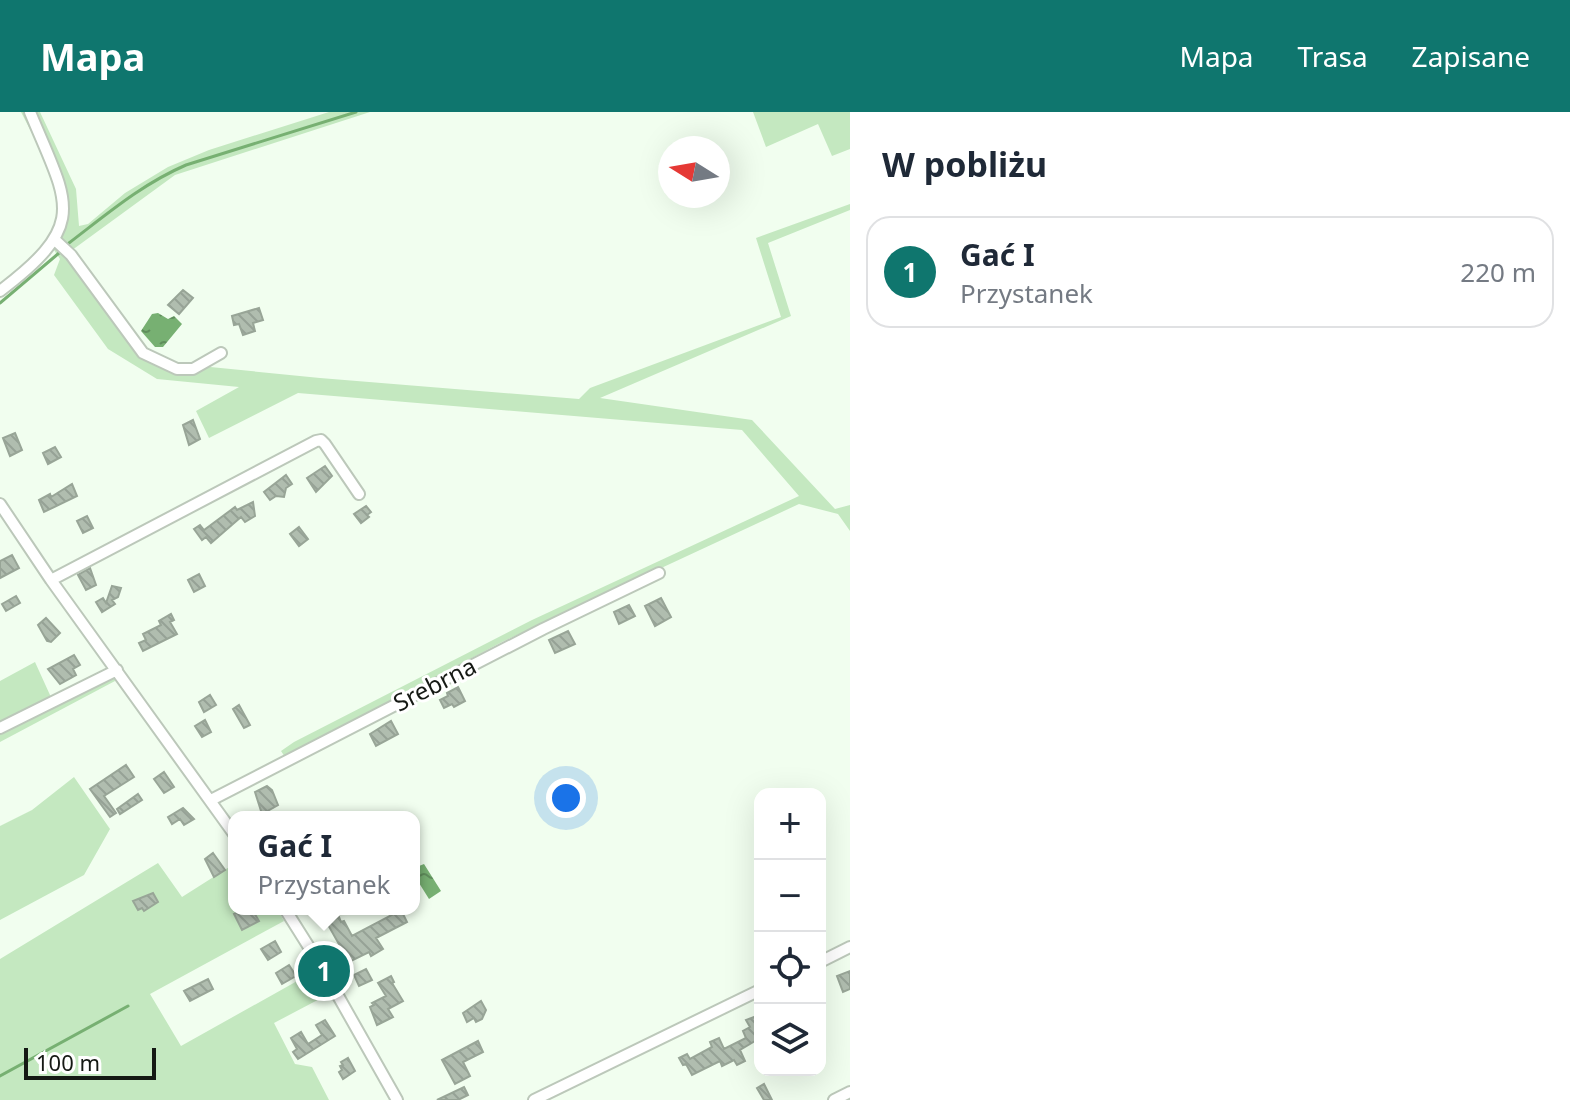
<!DOCTYPE html>
<html lang="pl">
<meta charset="utf-8">
<style>
:root{--surface:#fff;--page:#f2f2f3;--text:#1f2937;--muted:#747a83;--line:#e0e1e3;--accent:#0f766e}
body{margin:0;font-family:"Noto Sans",sans-serif;background:var(--page);color:var(--text)}
.controls{position:absolute;right:24px;bottom:24px;display:grid;overflow:hidden;border-radius:16px;box-shadow:0 8px 32px #0002}
.controls button{width:72px;height:72px;display:grid;place-items:center;padding:0;border:0;border-bottom:2px solid var(--line);background:var(--surface);color:var(--text);font:40px sans-serif}
.compass{position:absolute;left:658px;top:24px;width:72px;height:72px;border-radius:50%;background:var(--surface);box-shadow:0 8px 32px #0002;rotate:281deg}
.scale{position:absolute;left:24px;bottom:20px;width:132px;box-sizing:border-box;padding-left:8px;border:4px solid #151914;border-top:0;font-size:22px;line-height:28px;white-space:nowrap;color:#151914;-webkit-text-stroke:6px #fff;paint-order:stroke}
.you{position:absolute;left:566px;top:686px;width:28px;height:28px;margin:-20px;border:6px solid #fff;border-radius:50%;background:#1a73e8;box-shadow:0 0 0 12px #1a73e833}
.badge{display:grid;place-items:center;width:52px;height:52px;border-radius:50%;background:var(--accent);color:#fff;font-size:26px;font-weight:700}
.pin{position:absolute;translate:-50% -50%;border:4px solid #fff;box-shadow:0 2px 8px #0006}
.popup{position:absolute;left:228px;top:699px;width:192px;height:104px;box-sizing:border-box;display:grid;place-content:center;border-radius:16px;background:var(--surface);filter:drop-shadow(0 2px 6px #0005);font-size:26px;white-space:nowrap;color:var(--muted)}
.popup b{font-size:30px;color:var(--text)}
.popup::after{content:'';position:absolute;left:50%;top:100%;margin-left:-16px;border:16px solid transparent;border-top-color:var(--surface)}
.list{margin:0;padding:0;list-style:none}
h2{display:flex;justify-content:space-between;align-items:center;height:104px;margin:0;padding:0 32px;font-size:34px}
h2 small{font-size:26px;font-weight:400;color:var(--muted)}
.list li{display:grid;grid-template-columns:52px 1fr auto;gap:24px;align-items:center;box-sizing:border-box;height:112px;margin:0 16px 16px;padding:0 16px;border:2px solid var(--line);border-radius:24px}
.list b{display:block;font-size:30px;white-space:nowrap}
.list p{margin:0;font-size:26px;white-space:nowrap;color:var(--muted)}
.list em{font-size:26px;font-style:normal;color:var(--muted)}
.icon{flex:none;width:44px;height:44px;fill:none;stroke:currentColor;stroke-width:2;stroke-linecap:round;stroke-linejoin:round}
.map{position:relative;flex:none;width:850px;height:988px;overflow:hidden}
header{display:flex;align-items:center;gap:48px;box-sizing:border-box;height:112px;padding:0 40px;background:var(--accent);color:#fff}
header strong{font-size:38px}
nav{display:flex;gap:44px;margin-inline-start:auto;font-size:28px}
main{display:flex}
aside{flex:1;background:var(--surface)}
.map>svg:first-child{display:block}
.green{fill:#c4e8c0}
.water{fill:url(#water-ripples)}
.lines{fill:none;stroke-linecap:round;stroke-linejoin:round}
.stream{stroke:#77b072;stroke-width:3}
.building{fill:url(#building-back-hatch);stroke:#98a597;stroke-width:2}
.minor-casing{stroke:#bcc8ba;stroke-width:14}
.minor{stroke:#fff;stroke-width:10}
.labels{text-anchor:middle;stroke-width:6;stroke-linejoin:round;paint-order:stroke}
.street-label{font-size:24px;fill:#151914;stroke:#fff}
</style>
<header>
<strong>Mapa</strong>
<nav><a>Mapa</a><a>Trasa</a><a>Zapisane</a></nav>
</header>
<main>
<div class="map">
<svg width="850" height="988" viewBox="0 0 850 988">
<defs>
<pattern id="water-ripples" width="26" height="14" patternUnits="userSpaceOnUse" patternTransform="scale(2)"><rect width="26" height="14" fill="#77b072"/><path d="M2 4q2-2 4 0t4 0M15 11q2-2 4 0t4 0" fill="none" stroke="#608e5c"/></pattern>
<pattern id="building-back-hatch" width="6" height="6" patternUnits="userSpaceOnUse" patternTransform="scale(2)"><rect width="6" height="6" fill="#b0bdaf"/><path d="M-1 5l2 2M0 0l6 6M5-1l2 2" fill="none" stroke="#96a296"/></pattern>
</defs>
<rect width="100%" height="100%" fill="#f1feef"/>
<path class="green" d="M21 0H40L76 77 79 114 88 112 125 81 168 55 209 38 329 0H370L175 63 64 144 137 232 180 252 320 266 579 287 590 276 781 205 756 126 850 92V98L768 131 791 204 600 286 752 308 835 397 850 393V419L838 402 799 392 502 530 285 645 281 639 294 630 532 508 799 384 742 318 298 281 209 326 196 299 239 275 157 267 108 237 54 163 60 147 50 132 62 109 52 60Z
M753 0H850V37L832 44 818 12 766 35Z
M35 550 55 594 114 564 115 569 0 630V569Z
M74 665 110 717 84 763 0 808V714L32 698Z
M158 751 182 785 234 752V797H277L284 809 150 882 181 934 315 859 329 882 274 911 295 952 312 955 329 988H0V847Z"/>
<path class="water" d="M158 201 168 207 174 204 182 212 163 235H155L141 219 152 202Z
M424 752 441 779 429 787 414 763V756Z"/>
<g class="lines">
<path class="stream" d="M69 131C107 102 142 72 186 53L356 0
M0 191 59 141
M0 964 128 894"/>
</g>
<path class="building" d="M183 178 193 186 179 202 168 193Z
M259 196 263 208 253 211 255 219 243 223 239 212 234 213 232 204Z
M193 308 200 327 189 333 183 313Z
M15 321 22 338 10 344 3 326Z
M55 335 61 345 48 352 43 341Z
M325 354 332 364 316 380 307 366Z
M286 363 292 372 286 376 284 385 276 384 270 388 264 380Z
M72 372 77 384 44 400 39 388 50 382 51 385Z
M253 390 255 404 245 410 241 405 211 431 206 425 202 428 194 417 200 413 204 418 235 395 237 398Z
M366 394 371 400 367 403 369 405 361 411 354 402Z
M87 404 93 416 83 421 77 409Z
M299 415 308 427 299 434 290 422Z
M12 443 19 456 0 466V449Z
M90 456 96 473 86 478 78 463Z
M199 462 205 474 194 480 188 468Z
M112 474 121 476 118 485 112 488 115 492 102 500 96 490 103 486 106 491Z
M16 484 20 491 6 499 2 492Z
M661 486 671 505 655 514 645 494Z
M629 493 635 504 619 512 614 500Z
M171 502 174 508 170 510 177 522 143 539 139 531 146 528 143 522 161 513 159 509Z
M46 506 60 521 51 530 47 529 38 513Z
M568 519 575 532 555 541 549 528Z
M74 543 80 553 73 557 76 563 60 572 48 557Z
M458 575 465 589 454 595 452 592 444 596 440 588 448 584 447 581Z
M210 583 216 593 204 600 199 590Z
M239 593 250 613 244 616 233 597Z
M205 608 211 620 202 625 195 614Z
M391 609 398 622 376 634 370 622Z
M126 653 134 665 104 684 116 701 110 705 90 677Z
M164 660 174 675 164 681 154 667Z
M267 674 272 678 278 693 262 702 255 680Z
M138 682 142 688 120 702 117 697Z
M183 696 194 707 184 713 180 707 172 712 168 705Z
M213 741 225 758 214 765 205 747Z
M153 781 158 790 144 799 142 796 138 798 133 789Z
M244 797H252L259 809 242 818 234 802Z
M401 798 407 810 376 826 383 837 371 844 369 840 349 850 327 811 339 805 341 810 344 809 352 824Z
M275 829 281 840 268 848 261 837Z
M289 853 296 864 282 872 276 861Z
M366 857 372 868 359 874 354 863Z
M850 859V877L843 880 837 864Z
M391 864 394 870 392 871 403 889 388 897 393 905 377 913 370 895 374 893 372 891 386 884 378 871Z
M208 867 213 877 190 889 184 879Z
M481 889 486 898 482 907 476 910 474 906 467 910 463 901Z
M754 905 757 911 760 910V926L740 938 745 949 737 953 734 948 722 954 720 949 692 963 686 952 683 953 679 946 687 942 690 947 712 935 710 930 719 926 724 937 746 926 743 919 750 915 746 908Z
M325 908 335 924 298 947 293 940 297 937 291 926 301 920 308 932 322 923 316 913Z
M478 929 483 940 463 950 470 964 455 972 442 948Z
M348 946 355 959 343 967 339 960 342 958 340 954 343 953 341 950Z
M764 972 772 988H764L757 976Z
M464 975 468 983 458 988H437Z"/>
<g class="lines">
<defs>
<path id="minor" d="M55 128 71 143 143 241 177 257H193L221 241
M0 179C90 111 68 92 30 0
M0 392 51 468 234 722
M51 468 316 329 321 328 325 332 359 382
M0 616 117 558
M211 688 543 517 659 461
M285 797 324 859 397 988
M820 850 850 835
M534 988 760 878
M834 988 850 980"/>
</defs>
<use href="#minor" class="minor-casing"/>
<use href="#minor" class="minor"/>
</g>
<g class="labels">
<g class="street-label">
<text transform="translate(435 573) rotate(-27)" y="8">Srebrna</text>
</g>
</g>
</svg>
<div class="controls">
<button>+</button>
<button>−</button>
<button><svg class="icon" aria-label="locate" viewBox="0 0 24 24"><circle cx="12" cy="12" r="6"/><path d="M12 2v4M12 18v4M2 12h4M18 12h4"/></svg></button>
<button><svg class="icon" aria-label="layers" viewBox="0 0 24 24"><path d="M12 4l9 5-9 5-9-5zM3 14l9 5 9-5"/></svg></button>
</div>
<svg class="compass" viewBox="-18 -18 36 36"><path d="M0-13l5 13h-10z" fill="#e53935"/><path d="M0 13l5-13h-10z" fill="#747a83"/></svg>
<div class="scale">100 m</div>
<div class="you"></div>
<div class="pin badge" style="left:324px;top:859px">1</div>
<div class="popup"><b>Gać I</b>Przystanek</div>
</div>
<aside>
<h2>W pobliżu<small></small></h2>
<ul class="list">
<li><span class="badge">1</span><div><b>Gać I</b><p>Przystanek</p></div><em>220 m</em></li>
</ul>
</aside>
</main>
